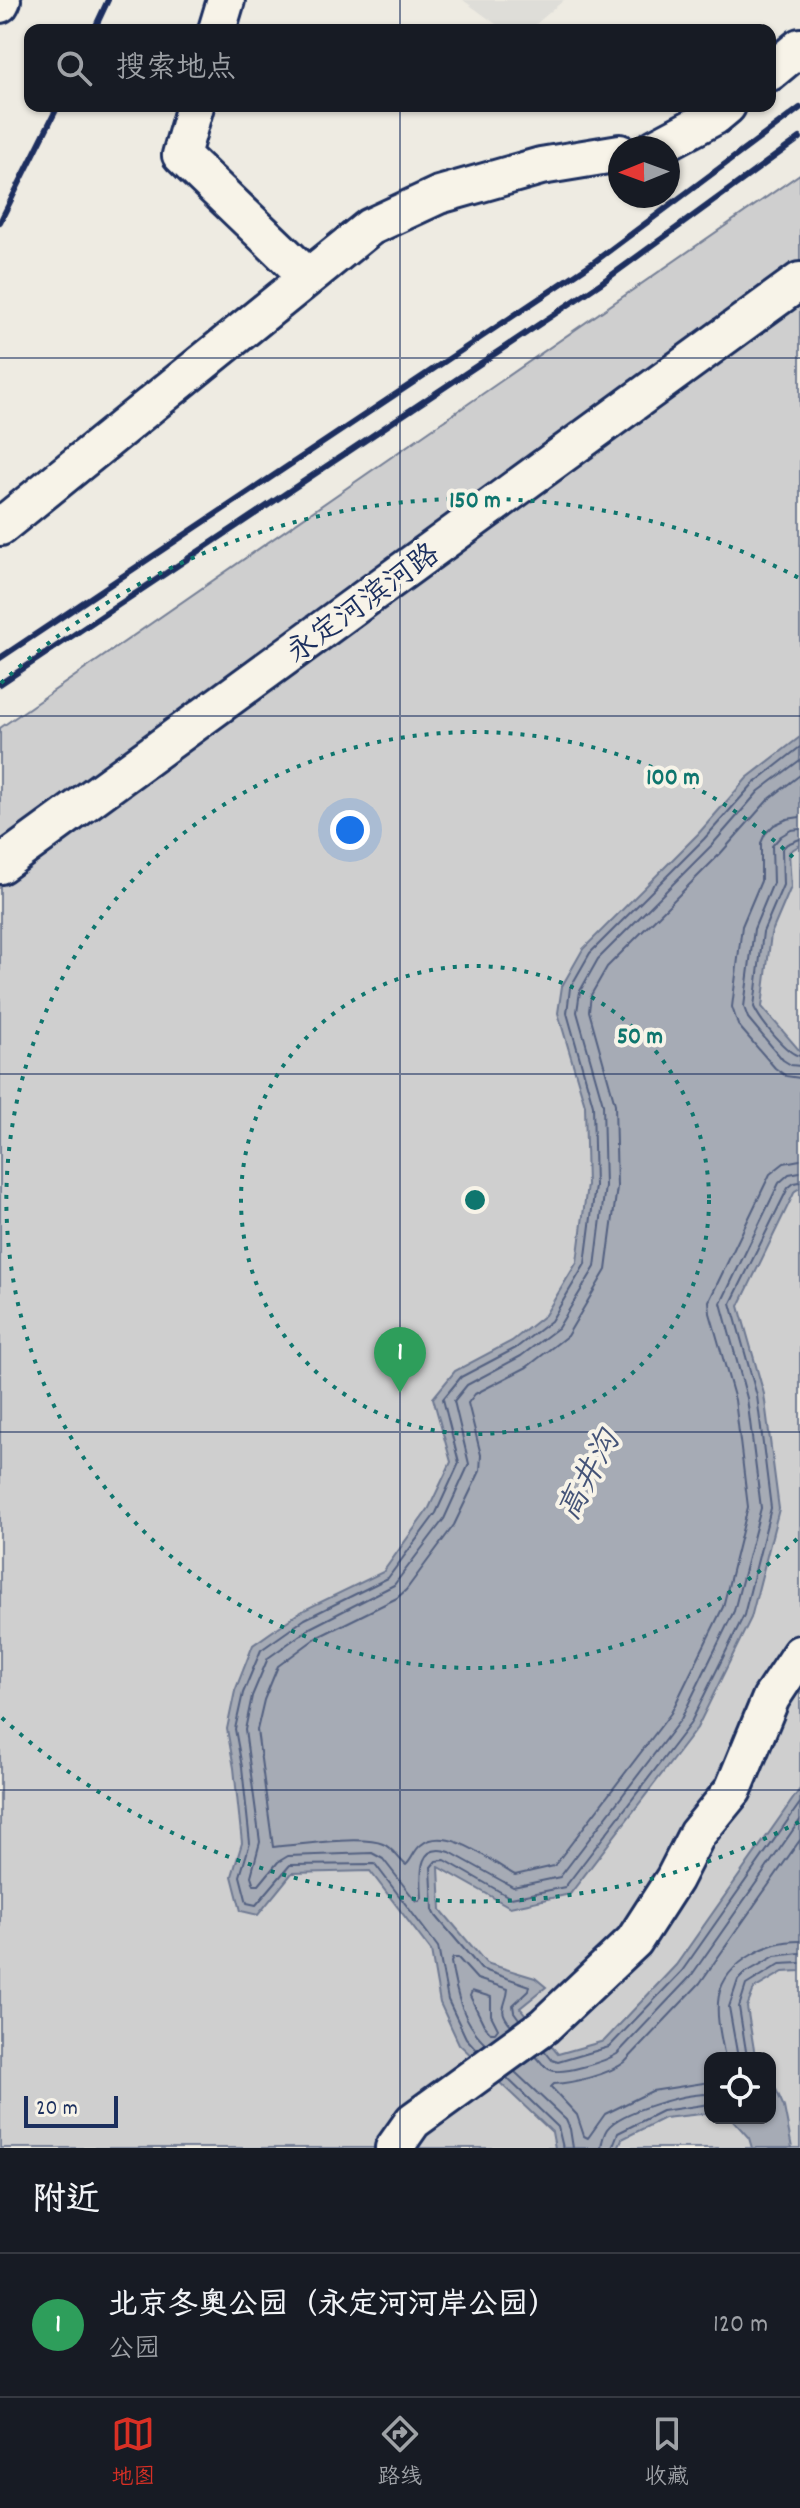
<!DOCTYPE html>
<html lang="zh">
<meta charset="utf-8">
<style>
:root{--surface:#171b24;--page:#242831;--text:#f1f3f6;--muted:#9ea1a6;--line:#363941;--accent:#d93025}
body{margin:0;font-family:Dekko,"LXGW WenKai TC",sans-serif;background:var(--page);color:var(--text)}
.controls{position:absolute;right:24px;bottom:24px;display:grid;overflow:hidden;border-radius:16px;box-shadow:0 2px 6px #0004}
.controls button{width:72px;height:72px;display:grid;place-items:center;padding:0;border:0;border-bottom:2px solid var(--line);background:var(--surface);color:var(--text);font:40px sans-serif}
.compass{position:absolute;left:608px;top:136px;width:72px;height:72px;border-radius:50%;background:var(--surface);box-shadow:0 2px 6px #0004;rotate:269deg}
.scale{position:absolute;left:24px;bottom:20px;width:94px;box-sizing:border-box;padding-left:8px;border:4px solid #1b2f5e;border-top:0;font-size:22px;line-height:28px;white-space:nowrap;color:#1b2f5e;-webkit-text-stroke:6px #f7f3e8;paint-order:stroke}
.you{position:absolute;left:350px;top:830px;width:28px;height:28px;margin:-20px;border:6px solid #fff;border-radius:50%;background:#1a73e8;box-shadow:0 0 0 12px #1a73e833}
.badge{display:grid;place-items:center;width:52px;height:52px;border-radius:50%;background:var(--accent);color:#fff;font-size:26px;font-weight:700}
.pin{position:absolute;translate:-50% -66px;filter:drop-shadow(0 2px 4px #0008)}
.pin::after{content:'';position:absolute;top:42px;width:28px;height:24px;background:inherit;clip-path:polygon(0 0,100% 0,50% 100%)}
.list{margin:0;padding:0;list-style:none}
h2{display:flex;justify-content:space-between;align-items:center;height:104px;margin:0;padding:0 32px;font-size:34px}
h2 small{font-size:26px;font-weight:400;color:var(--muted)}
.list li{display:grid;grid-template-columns:52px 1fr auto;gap:24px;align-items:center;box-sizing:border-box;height:144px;padding:0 32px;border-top:2px solid var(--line)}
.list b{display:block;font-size:30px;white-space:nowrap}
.list p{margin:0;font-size:26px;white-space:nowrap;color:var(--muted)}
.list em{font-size:26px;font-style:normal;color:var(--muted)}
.icon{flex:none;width:44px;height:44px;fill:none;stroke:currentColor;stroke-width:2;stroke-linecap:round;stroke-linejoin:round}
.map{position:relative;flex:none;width:800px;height:2148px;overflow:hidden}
.search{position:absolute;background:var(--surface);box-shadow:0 2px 6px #0004;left:24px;right:24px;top:24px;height:88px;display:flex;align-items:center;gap:20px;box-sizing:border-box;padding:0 28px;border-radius:16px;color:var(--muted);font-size:30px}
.sheet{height:248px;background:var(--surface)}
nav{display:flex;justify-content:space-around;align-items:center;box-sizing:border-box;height:112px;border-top:2px solid var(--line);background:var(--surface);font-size:22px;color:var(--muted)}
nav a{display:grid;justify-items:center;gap:4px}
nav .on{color:var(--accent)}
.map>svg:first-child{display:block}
.built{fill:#deddd8}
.green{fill:#cfcfcf;stroke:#757f96;stroke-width:2;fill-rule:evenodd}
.water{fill:#a6abb5;stroke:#6e7992;stroke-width:2}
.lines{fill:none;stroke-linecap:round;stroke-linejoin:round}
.shore{stroke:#536181;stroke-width:2}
.minor-casing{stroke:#1b2f5e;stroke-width:42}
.minor{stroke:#f7f3e8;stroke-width:36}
.rail{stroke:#1b2f5e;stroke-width:6}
.grid{fill:none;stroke:#1b2f5e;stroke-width:2;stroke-opacity:0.55}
.ring{fill:none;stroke:#0f766e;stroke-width:4;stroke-dasharray:4 8}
.labels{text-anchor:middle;stroke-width:8;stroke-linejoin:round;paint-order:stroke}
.street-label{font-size:30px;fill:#1b2f5e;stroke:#f7f3e8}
.water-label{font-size:32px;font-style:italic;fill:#455478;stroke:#f7f3e8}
.centre{fill:#0f766e;stroke:#f7f3e8;stroke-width:4}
.ring-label{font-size:24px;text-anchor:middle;font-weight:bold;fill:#0f766e;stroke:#f7f3e8;stroke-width:8;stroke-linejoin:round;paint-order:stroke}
</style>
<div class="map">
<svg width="800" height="2148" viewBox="0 0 800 2148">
<rect width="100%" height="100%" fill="#eeebe2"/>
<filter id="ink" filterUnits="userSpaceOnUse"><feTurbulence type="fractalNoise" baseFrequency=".0125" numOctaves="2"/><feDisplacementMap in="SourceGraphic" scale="16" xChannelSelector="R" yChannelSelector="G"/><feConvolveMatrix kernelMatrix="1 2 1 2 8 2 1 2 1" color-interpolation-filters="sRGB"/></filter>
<g filter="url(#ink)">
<path class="built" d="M463 0H564L529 30H504Z"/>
<path class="green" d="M800 174V2148H0V728ZM710 2058H770V2118H710Z"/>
<path class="water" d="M800 737V845L789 852 791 887 771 934 762 1007 800 1051V1188L795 1191 739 1306 764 1394 779 1509 751 1618 697 1728 570 1894 510 1907 439 1867 441 1910 486 1963 535 1978 546 1987 520 2008 558 2054 604 2041 676 1965 800 1789V1971L783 1972 754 1989 747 2007 754 2050 759 2058H710V2113L664 2118 622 2139 618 2148H555L552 2132 459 2044 440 2003 431 1951 370 1871 292 1873 258 1915 241 1911 232 1876 242 1843 234 1768 227 1729 235 1691 253 1645 300 1612 383 1572 429 1508 451 1462 433 1398 455 1371 512 1341 545 1315 577 1262 587 1185 585 1105 558 1013 562 986 583 949 698 834 747 778Z
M770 2076 784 2107 792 2148H752L749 2138 731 2118H770Z"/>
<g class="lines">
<path class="shore" d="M800 760 759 791 711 846 598 959 580 991 577 1012 603 1104 605 1186 595 1267 558 1328 521 1356 467 1385 454 1401 469 1464 444 1519 394 1585 310 1628 268 1658 252 1696 245 1730 260 1842 251 1876 254 1885H259L278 1862 288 1856 372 1853 383 1859 415 1900 419 1901 422 1898C421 1877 416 1841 450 1852L513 1887 560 1877 681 1719 734 1611 761 1508 747 1398 721 1303 779 1183 789 1174 800 1172
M800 775 768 800 720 854 607 967 591 995 589 1011 615 1104 617 1187 606 1270 567 1336 527 1367 475 1394 468 1403 481 1455 480 1471 454 1525 406 1590 397 1598 316 1638 278 1666 264 1700 257 1730 273 1847C296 1845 363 1835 383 1844 393 1848 398 1859 406 1865 412 1860 414 1850 421 1845 447 1824 491 1862 515 1875L554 1866 671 1713 723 1607 748 1507 735 1400 710 1313 709 1301 770 1174 784 1163 800 1160
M800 817 787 819 774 825 765 834 761 843V881L742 926 732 1007 738 1025 775 1068 786 1076 800 1078
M800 829 791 830 781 836 772 846 773 883 754 929 744 1007 748 1018 783 1060 791 1065 800 1066
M800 839 787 844 782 849 783 885 763 932 754 1007C760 1020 786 1054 800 1056
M472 1991 491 1997V2015L498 2029 495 2033H491L484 2025 470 1996Z
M519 2019 514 2012 513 2005 529 1990 530 1986 481 1969 436 1916 433 1910 431 1867 436 1861 445 1860 511 1898 565 1887 690 1724 744 1615 771 1508 757 1396 731 1303 788 1188 794 1183 800 1182
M486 2044C462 2022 456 1992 451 1962L453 1958H458L477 1979 508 1989C507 2006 496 2008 511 2025
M477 2050 466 2038 448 2000 438 1947 375 1864 290 1865 256 1905 247 1903 240 1876 250 1843 242 1767 235 1729 243 1693 261 1650 305 1619 388 1578 436 1513 459 1463 443 1399 461 1377 516 1348 551 1321 585 1264 595 1186 593 1105 567 1013 570 988 590 953 704 839 753 784 800 747
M544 2050 552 2060 558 2062 609 2047 682 1971 800 1803
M536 2056C541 2062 544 2068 551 2070 563 2075 606 2061 617 2054L691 1976 800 1820
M725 2058C716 2013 707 1980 753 1954 769 1945 781 1941 800 1941
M738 2058 729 2007 738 1980 745 1973 775 1956 800 1953
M749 2058 746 2051 739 2007 746 1985 780 1964 800 1963
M515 2072 566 2120 570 2129 573 2148
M507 2078 558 2127 563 2148
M710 2082 652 2091 605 2114 588 2138 584 2136 577 2115 551 2087 554 2084C573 2083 610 2074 625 2062L700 1983 800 1840
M601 2148C602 2141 603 2135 607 2129 620 2111 687 2093 710 2094
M612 2148 618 2133 662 2111 710 2104"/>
<defs>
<path id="minor" d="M0 4 2 0
M217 30 226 0
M770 72 800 47
M195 106 181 155 308 277
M655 148 715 116 727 106
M0 527 370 227 439 195 541 166 620 153
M0 865 800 281
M394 2148 413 2121 544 2026 634 1941 674 1879 697 1834 733 1790 771 1698 800 1654"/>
</defs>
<use href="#minor" class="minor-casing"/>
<use href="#minor" class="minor"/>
<path class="rail" d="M94 30 108 0
M0 222 58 106
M0 658 594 262 800 108
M0 684 601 283 800 138"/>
</g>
</g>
<path class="grid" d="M400 0V30M400 106V2148M0 358H800M0 716H800M0 1074H800M0 1432H800M0 1790H800"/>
<g class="ring">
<circle cx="475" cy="1200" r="234"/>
<path d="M797 1539A468 468 0 1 1 797 861"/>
<path d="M799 1822A701 701 0 0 1 1 1717M1 683A701 701 0 0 1 799 578"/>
</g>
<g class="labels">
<g class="street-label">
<text transform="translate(362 602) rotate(-36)" y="10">永定河滨河路</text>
</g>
<g class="water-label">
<text transform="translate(587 1475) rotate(-62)" y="11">高井沟</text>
</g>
</g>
<circle cx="475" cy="1200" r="12" class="centre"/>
<g class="ring-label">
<text x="475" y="507">150 m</text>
<text x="673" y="784">100 m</text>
<text x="640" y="1043">50 m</text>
</g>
</svg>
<div class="controls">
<button><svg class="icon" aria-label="locate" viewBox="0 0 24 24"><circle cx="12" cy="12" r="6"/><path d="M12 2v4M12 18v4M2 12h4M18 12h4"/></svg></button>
</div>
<svg class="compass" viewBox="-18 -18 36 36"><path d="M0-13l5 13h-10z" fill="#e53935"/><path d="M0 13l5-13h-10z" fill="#9ea1a6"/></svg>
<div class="scale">20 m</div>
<div class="you"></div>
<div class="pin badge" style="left:400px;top:1393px;background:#2e9e5b">1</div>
<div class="search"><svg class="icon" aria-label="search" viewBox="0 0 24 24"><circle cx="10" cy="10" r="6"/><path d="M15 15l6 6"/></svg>搜索地点</div>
</div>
<section class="sheet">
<h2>附近<small></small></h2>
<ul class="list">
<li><span class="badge" style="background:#2e9e5b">1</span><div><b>北京冬奥公园（永定河河岸公园）</b><p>公园</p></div><em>120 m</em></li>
</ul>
</section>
<nav>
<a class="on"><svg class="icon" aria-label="map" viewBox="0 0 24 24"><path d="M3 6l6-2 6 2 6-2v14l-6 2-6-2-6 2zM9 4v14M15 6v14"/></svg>地图</a>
<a><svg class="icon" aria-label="directions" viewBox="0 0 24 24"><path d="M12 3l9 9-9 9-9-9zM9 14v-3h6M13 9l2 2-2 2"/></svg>路线</a>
<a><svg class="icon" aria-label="saved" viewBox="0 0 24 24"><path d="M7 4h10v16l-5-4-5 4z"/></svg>收藏</a>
</nav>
